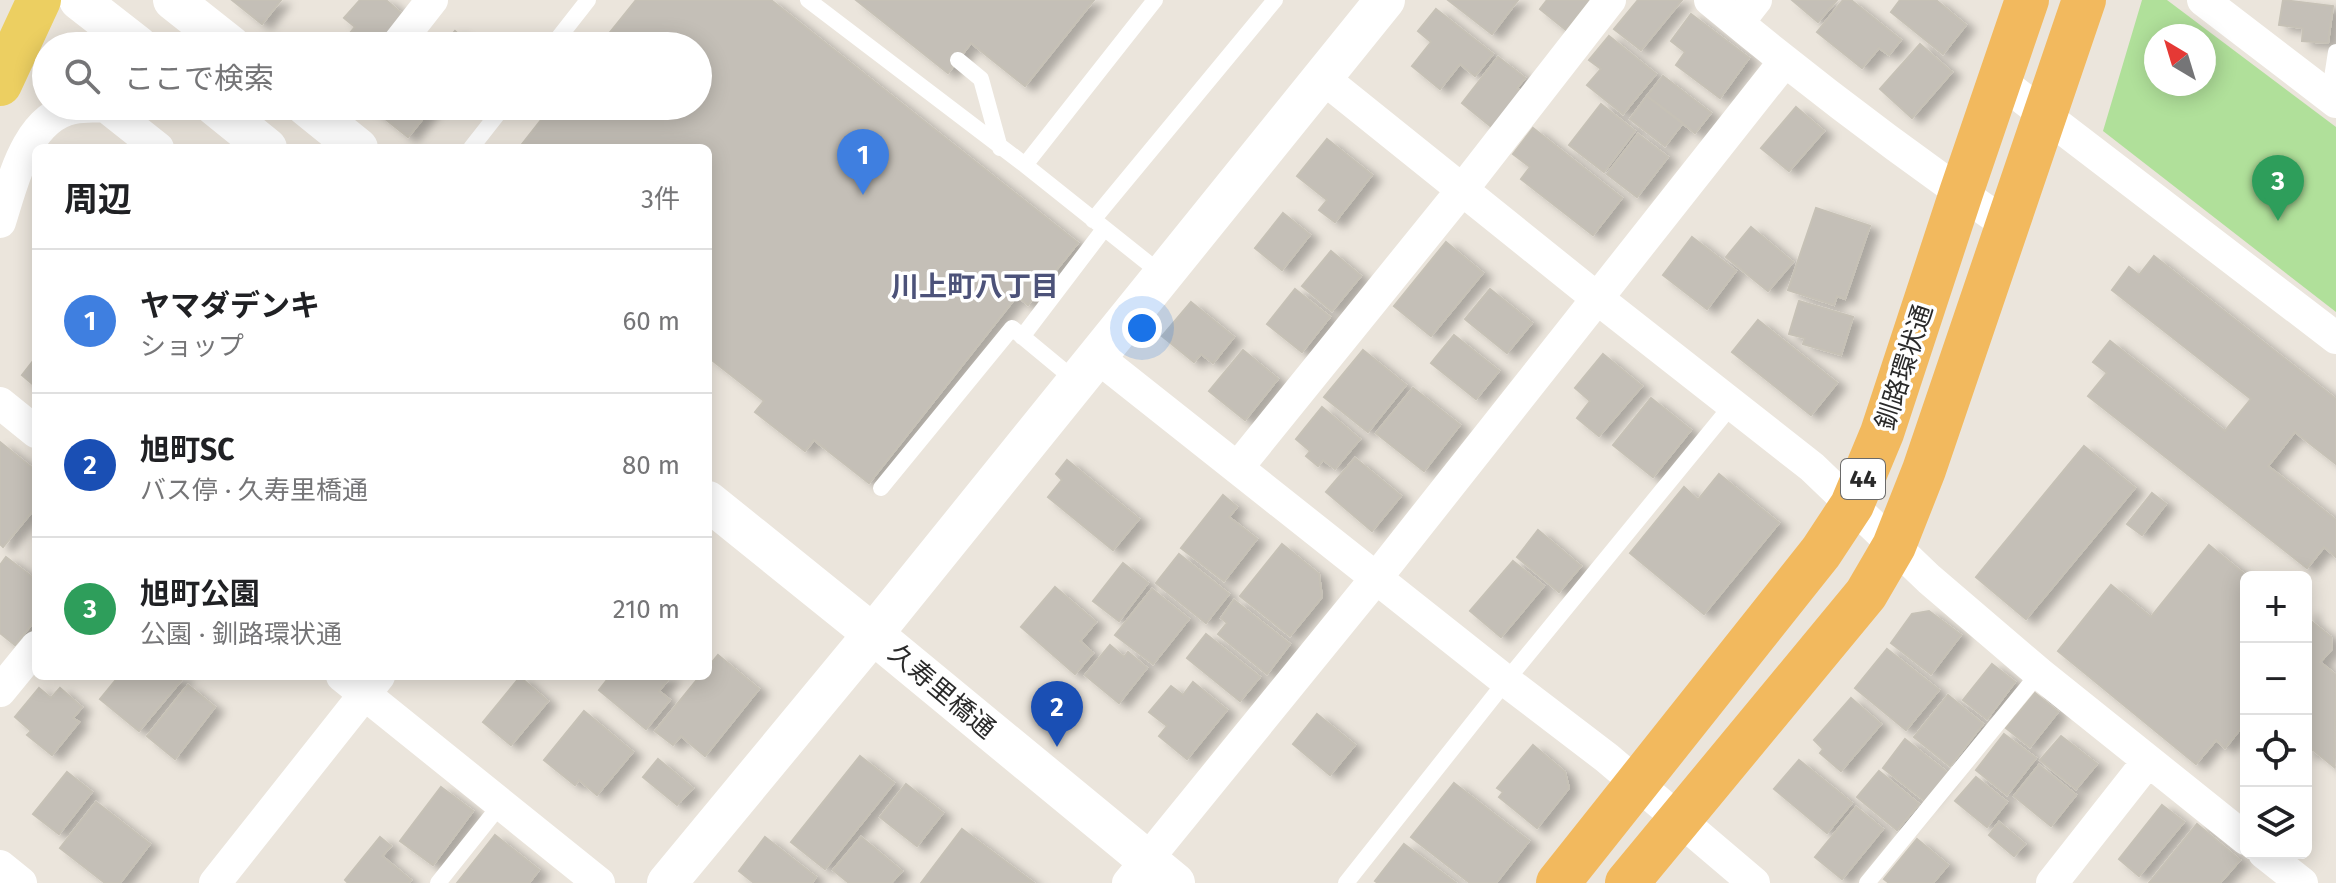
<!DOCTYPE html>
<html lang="ja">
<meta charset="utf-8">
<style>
:root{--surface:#fff;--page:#f2f2f2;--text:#202124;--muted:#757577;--line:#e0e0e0;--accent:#0b8043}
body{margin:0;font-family:"Fira Sans","Noto Sans JP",sans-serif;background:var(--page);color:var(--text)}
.controls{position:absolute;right:24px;bottom:24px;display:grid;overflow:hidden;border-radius:12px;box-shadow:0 4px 20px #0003}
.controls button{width:72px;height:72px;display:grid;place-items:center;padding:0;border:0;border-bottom:2px solid var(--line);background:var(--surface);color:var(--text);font:40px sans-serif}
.compass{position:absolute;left:2144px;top:24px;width:72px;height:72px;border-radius:50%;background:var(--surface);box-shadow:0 4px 20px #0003;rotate:322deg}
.you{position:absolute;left:1142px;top:328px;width:28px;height:28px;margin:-20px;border:6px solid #fff;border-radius:50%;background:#1a73e8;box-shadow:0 0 0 12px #1a73e833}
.badge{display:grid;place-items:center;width:52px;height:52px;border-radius:50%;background:var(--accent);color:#fff;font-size:26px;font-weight:700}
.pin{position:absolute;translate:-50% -66px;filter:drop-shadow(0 2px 4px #0008)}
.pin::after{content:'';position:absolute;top:42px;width:28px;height:24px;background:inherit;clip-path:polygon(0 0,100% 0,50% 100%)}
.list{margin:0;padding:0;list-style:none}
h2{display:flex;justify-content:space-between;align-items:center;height:104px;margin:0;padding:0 32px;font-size:34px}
h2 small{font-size:26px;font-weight:400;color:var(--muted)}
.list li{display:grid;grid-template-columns:52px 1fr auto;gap:24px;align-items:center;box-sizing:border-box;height:144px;padding:0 32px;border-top:2px solid var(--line)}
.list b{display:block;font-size:30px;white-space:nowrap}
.list p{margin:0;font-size:26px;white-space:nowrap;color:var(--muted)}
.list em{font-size:26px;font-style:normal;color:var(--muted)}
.icon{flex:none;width:44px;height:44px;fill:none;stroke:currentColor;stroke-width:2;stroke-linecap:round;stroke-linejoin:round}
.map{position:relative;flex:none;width:2336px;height:883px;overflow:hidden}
.search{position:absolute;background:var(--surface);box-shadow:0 4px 20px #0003;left:32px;top:32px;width:680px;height:88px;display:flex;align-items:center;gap:20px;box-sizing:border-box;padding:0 28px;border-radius:44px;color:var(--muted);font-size:30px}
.panel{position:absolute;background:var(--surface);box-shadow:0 4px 20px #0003;left:32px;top:144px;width:680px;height:536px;border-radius:12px}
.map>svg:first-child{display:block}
.green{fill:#b0e09a;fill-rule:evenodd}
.building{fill:#c4bfb7;stroke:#c6c1b6;stroke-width:2;filter:url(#shadow)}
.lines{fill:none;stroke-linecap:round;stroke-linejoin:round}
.service{stroke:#fff;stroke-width:16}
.minor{stroke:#fff;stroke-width:32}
.tertiary{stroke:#fff;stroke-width:40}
.primary{stroke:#eccf61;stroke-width:44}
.trunk{stroke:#f2b95e;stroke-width:44}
.labels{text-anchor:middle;stroke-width:7;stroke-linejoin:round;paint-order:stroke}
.shield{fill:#fff;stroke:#6a6a6a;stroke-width:2}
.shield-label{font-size:24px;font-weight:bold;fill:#2a2a2a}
.street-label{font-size:26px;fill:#2a2a2a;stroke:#fff}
.neighbourhood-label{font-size:28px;font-weight:bold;fill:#4c5279;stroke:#fff}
</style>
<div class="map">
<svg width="2336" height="883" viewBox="0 0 2336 883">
<defs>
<filter id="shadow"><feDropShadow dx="9" dy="5" stdDeviation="4" flood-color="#0004"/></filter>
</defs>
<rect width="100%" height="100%" fill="#ebe5dc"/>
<path class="green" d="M2142 0H2167L2336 127V312L2103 131ZM2156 36H2204V84H2156Z"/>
<path class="building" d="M232 0H281L262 24Z
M360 0H386L407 18 383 46H355L346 38 355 27 344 18Z
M636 0H771L1078 243 1028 305 1017 296 869 483 814 440 805 451 755 412 764 401 708 357V148H519L552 106H698V46H599Z
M856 0H1094L1025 86 971 43 948 73Z
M1448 0H1518L1492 34Z
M1547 0H1590L1566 30 1540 9Z
M1638 0H1682L1641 50 1614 29Z
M1792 0H1837L1818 22Z
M1843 0H1851L1901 40 1889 55 1879 48 1862 68 1817 32Z
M1900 0H1936L1966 25 1943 54 1891 12Z
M2283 0 2333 6 2328 43 2302 41 2303 28 2279 25Z
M1436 9 1493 54 1475 76 1460 64 1440 89 1412 66 1431 42 1418 31Z
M1691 14 1749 58 1720 98 1676 65 1685 52 1671 41Z
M455 31 472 46H433L441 36 447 40Z
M1609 36 1656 74 1623 114 1587 85 1601 69 1589 60Z
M1920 44 1952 72 1912 118 1880 89Z
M1498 57 1525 78 1517 88 1522 92 1494 129 1462 103Z
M1663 76 1711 113 1695 133 1647 96Z
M1647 96 1683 123 1665 146 1630 119Z
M1601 104 1635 131 1604 172 1569 145Z
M369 106H433L408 137Z
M1796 107 1824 131 1789 171 1761 148Z
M1533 128 1622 198 1593 235 1521 179 1530 167 1513 154Z
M1638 134 1668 157 1637 197 1607 174Z
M1327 139 1372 175 1335 222 1319 210 1327 200 1297 176Z
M1816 208 1870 226 1845 299 1837 296 1834 305 1788 290Z
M1283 213 1310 235 1282 270 1255 248Z
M1751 227 1793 262 1768 291 1726 257Z
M1692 237 1736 271 1707 309 1663 275Z
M1446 242 1483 273 1431 336 1394 306Z
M1331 251 1361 276 1332 311 1302 286Z
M2154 256 2336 399V464L2295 432 2268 466 2336 520V557L2324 547 2307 568 2088 396 2107 373 2093 362 2110 341 2225 431 2251 399 2112 290 2129 267 2139 275Z
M1295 289 1330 317 1302 352 1267 324Z
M1490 289 1532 323 1507 353 1465 319Z
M1799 301 1853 317 1841 355 1803 344 1805 338 1789 334Z
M1191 302 1234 337 1213 363 1201 354 1194 362 1162 336Z
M1758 320 1837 383 1811 415 1732 352Z
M1454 335 1499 371 1476 399 1431 363Z
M1243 350 1278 379 1245 420 1209 391Z
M1363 350 1406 385 1368 432 1324 397Z
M1603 354 1642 386 1599 436 1577 418 1590 401 1575 388Z
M33 361 36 364V387L22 375Z
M1413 388 1460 425 1424 471 1376 433Z
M1651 398 1691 430 1653 477 1613 445Z
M1322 407 1360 439 1335 469 1323 460 1318 466 1306 456 1310 451 1296 439Z
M0 442 36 471V507L3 547 0 544Z
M2084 446 2135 488 2026 619 1976 577Z
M1355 458 1401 496 1372 531 1326 492Z
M1067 460 1139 519 1113 550 1048 497 1062 480 1056 474Z
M1719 474 1779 523 1704 614 1630 553 1684 487 1698 500Z
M2152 493 2166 504 2142 535 2127 524Z
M1223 495 1237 507 1229 517 1257 539 1224 581 1181 548Z
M1538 530 1581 566 1559 592 1517 557Z
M1282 544 1319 574 1322 597 1290 636 1240 596Z
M2209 545 2248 577H2246V722L2225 748 2216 740 2196 764 2058 651 2111 585 2151 617Z
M1179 554 1229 594 1206 623 1156 583Z
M6 557 36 580V619L15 645 0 633V565Z
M1513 561 1544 586 1501 637 1470 611Z
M1123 563 1148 583 1119 621 1093 601Z
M1055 587 1096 622 1080 641 1093 653 1075 674 1021 627Z
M1152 589 1189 619 1153 664 1115 635Z
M1234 600 1290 644 1267 674 1218 634 1227 623 1221 618Z
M2306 610 2311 614 2307 618 2331 637 2332 649 2320 662 2336 675 2334 767 2312 749 2306 755Z
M1929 611 1961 635 1931 674 1891 643 1912 614Z
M1206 634 1260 677 1240 701 1187 658Z
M1110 645 1124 657 1128 652 1147 668 1119 703 1085 675Z
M1887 649 1939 690 1906 730 1855 688Z
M718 655 759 689 705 756 681 736 673 745 655 731 700 676H708V667Z
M1992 664 2015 682 1987 719 1963 700Z
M119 676H185L139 731 100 699Z
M610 676H671L659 691 670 700 646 729 599 690Z
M520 677 548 701 511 745 483 722Z
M1193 682 1227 710 1187 759 1159 736 1167 726 1149 712 1171 686 1183 695Z
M188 685 215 707 175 759 147 736Z
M39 688 51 698 60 688 82 707 73 718 79 722 52 755 27 735 31 731 15 717Z
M2035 693 2058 712 2030 747 2006 728Z
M1948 695 1983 724 1950 766 1914 737Z
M1851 698 1881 724 1841 771 1820 753 1823 749 1814 740Z
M584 711 633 752 597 795 579 780 575 785 544 760Z
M1317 714 1355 745 1330 775 1293 744Z
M2004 734 2036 758 2007 795 1976 770Z
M2061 736 2097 764 2076 789 2040 760Z
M1905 739 1948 773 1925 801 1883 768Z
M1533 745 1565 772 1569 788 1537 828 1499 797 1503 792 1497 788Z
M860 756 894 783 825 869 791 842Z
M658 759 693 788 677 805 643 777Z
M1799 760 1852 803 1827 833 1774 789Z
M2039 765 2076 795 2051 826 2014 796Z
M1879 771 1919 804 1897 830 1857 797Z
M67 772 92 792 59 834 33 814Z
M1976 777 2007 802 1987 827 1955 801Z
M1454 783 1529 841 1496 883H1470L1411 837Z
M906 784 943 813 917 846 880 817Z
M441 787 473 811 433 865 400 841Z
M96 802 150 844 120 883H105L60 848Z
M2162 805 2184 822 2139 876 2119 859Z
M1856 807 1883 829 1842 879 1815 857Z
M1999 822 2025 844 2014 856 1989 835Z
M2197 824 2240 860 2220 883H2149Z
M962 829 1034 883H921Z
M495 835 539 870 529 883H457Z
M380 837 391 846 382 856 411 880 408 883H348L345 880Z
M765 837 816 877 812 883H754L739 871Z
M861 837 902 871 891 883H849L833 870Z
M1917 839 1948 865 1933 883H1889L1884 879Z
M1404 844 1456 883H1378L1375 881Z"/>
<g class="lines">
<path class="service" d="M808 0 1025 165 1163 275
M552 46 588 0
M958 60 981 79 1000 148
M2329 97 2336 52
M471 148 504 106
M1025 165 1155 0
M1093 220 1275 0
M1022 337 1104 229
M881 488 1012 328 1076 381
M438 883 501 804
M1346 883 1506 681 1732 405
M1867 883 2039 673"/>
<path class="minor" d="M1710 0C1805 79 1905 155 2007 225
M2203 0 2336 102
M1738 23 1756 0
M396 46 432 0
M1323 78 1598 299 1812 467 1929 579 2039 673 2246 839
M1999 80 2336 338
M0 222C13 182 26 117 74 108 84 106 95 107 105 106L158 148
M1096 356 1506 681 1607 758 1754 883
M0 403 36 432
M1238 467 1462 190 1610 0
M342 676 599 883
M0 691 36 647
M2264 853 2302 883
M0 866 21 883
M215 883 379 676
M1128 883 1377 577 1784 62
M2052 883 2148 761"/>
<path class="tertiary" d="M79 0 138 46
M173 0 231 46
M215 106 267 148
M306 106 358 148
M708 501 873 634 1175 883
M667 883 873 634 1385 0"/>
<path class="primary" d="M0 84 39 0"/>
<path class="trunk" d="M1558 883 1821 552 1852 505 1882 433 1961 193 2027 0
M1627 883 1866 594 1894 546 1924 470 2084 0"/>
</g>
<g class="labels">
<rect class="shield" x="1841" y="459" width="44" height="40" rx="6"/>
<g class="shield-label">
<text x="1863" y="487">44</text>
</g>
<g class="street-label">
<text transform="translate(1904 367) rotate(-72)" y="9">釧路環状通</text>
<text transform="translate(942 691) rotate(40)" y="9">久寿里橋通</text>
</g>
<g class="neighbourhood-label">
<text x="975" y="296">川上町八丁目</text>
</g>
</g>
</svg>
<div class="controls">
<button>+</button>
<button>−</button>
<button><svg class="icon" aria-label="locate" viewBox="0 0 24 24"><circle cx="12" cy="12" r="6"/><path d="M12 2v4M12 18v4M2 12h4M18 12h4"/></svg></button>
<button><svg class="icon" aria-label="layers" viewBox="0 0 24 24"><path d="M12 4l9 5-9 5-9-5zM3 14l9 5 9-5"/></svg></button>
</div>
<svg class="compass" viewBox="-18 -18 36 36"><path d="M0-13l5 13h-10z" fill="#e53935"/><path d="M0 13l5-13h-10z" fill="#757577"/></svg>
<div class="you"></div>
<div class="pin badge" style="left:863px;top:195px;background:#3f7fe0">1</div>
<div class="pin badge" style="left:1057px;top:747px;background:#1a4fb4">2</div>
<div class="pin badge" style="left:2278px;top:221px;background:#2e9e5b">3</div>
<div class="search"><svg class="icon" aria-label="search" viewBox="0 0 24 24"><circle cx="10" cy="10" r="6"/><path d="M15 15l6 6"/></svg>ここで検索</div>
<section class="panel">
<h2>周辺<small>3件</small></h2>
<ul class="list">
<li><span class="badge" style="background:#3f7fe0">1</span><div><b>ヤマダデンキ</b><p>ショップ</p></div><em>60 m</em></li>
<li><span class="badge" style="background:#1a4fb4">2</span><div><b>旭町SC</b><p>バス停 · 久寿里橋通</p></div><em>80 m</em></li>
<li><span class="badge" style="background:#2e9e5b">3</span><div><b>旭町公園</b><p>公園 · 釧路環状通</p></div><em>210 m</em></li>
</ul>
</section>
</div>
